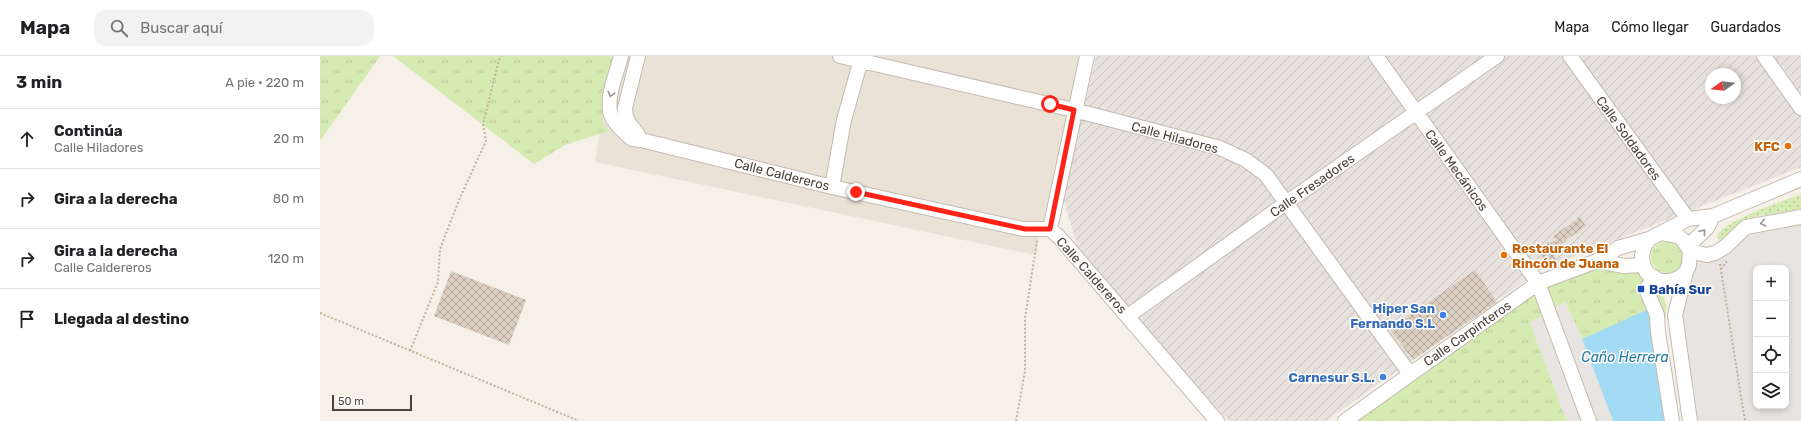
<!DOCTYPE html>
<html lang="es">
<meta charset="utf-8">
<style>
:root{--surface:#fff;--page:#f2f2f2;--text:#202124;--muted:#757577;--line:#e0e0e0}
body{margin:0;font-family:Rubik,sans-serif;background:var(--page);color:var(--text)}
.controls{position:absolute;right:12px;bottom:12px;display:grid;overflow:hidden;border-radius:8px;box-shadow:0 2px 6px #0003}
.controls button{width:36px;height:36px;display:grid;place-items:center;padding:0;border:0;border-bottom:1px solid var(--line);background:var(--surface);color:var(--text);font:20px sans-serif}
.compass{position:absolute;left:1385px;top:12px;width:36px;height:36px;border-radius:50%;background:var(--surface);box-shadow:0 2px 6px #0003;rotate:256deg}
.scale{position:absolute;left:12px;bottom:10px;width:80px;box-sizing:border-box;padding-left:4px;border:2px solid #4a4137;border-top:0;font-size:11px;line-height:14px;white-space:nowrap;color:#4a4137;-webkit-text-stroke:3px #fff;paint-order:stroke}
.stop{position:absolute;width:12px;height:12px;margin:-9px;border:3px solid #ff2417;border-radius:50%;background:#fff}
.stop.end{background:#ff2417;border-color:#fff;box-shadow:0 1px 4px #0008}
.list{margin:0;padding:0;list-style:none}
h2{display:flex;justify-content:space-between;align-items:center;height:52px;margin:0;padding:0 16px;font-size:17px}
h2 small{font-size:13px;font-weight:400;color:var(--muted)}
.list li{display:grid;grid-template-columns:26px 1fr auto;gap:12px;align-items:center;box-sizing:border-box;height:60px;padding:0 16px;border-top:1px solid var(--line)}
.list b{display:block;font-size:15px;white-space:nowrap}
.list p{margin:0;font-size:13px;white-space:nowrap;color:var(--muted)}
.list em{font-size:13px;font-style:normal;color:var(--muted)}
.icon{flex:none;width:22px;height:22px;fill:none;stroke:currentColor;stroke-width:2;stroke-linecap:round;stroke-linejoin:round}
.map{position:relative;flex:none;width:1481px;height:365px;overflow:hidden}
header{display:flex;align-items:center;gap:24px;box-sizing:border-box;height:56px;padding:0 20px;background:var(--surface);border-bottom:1px solid var(--line)}
header strong{font-size:19px}
nav{display:flex;gap:22px;margin-inline-start:auto;font-size:14px}
.search{width:280px;height:36px;background:var(--page);display:flex;align-items:center;gap:10px;box-sizing:border-box;padding:0 14px;border-radius:12px;color:var(--muted);font-size:15px}
main{display:flex}
aside{flex:1;background:var(--surface)}
.map>svg:first-child{display:block}
.residential{fill:#eae2d7}
.industrial{fill:url(#industrial-furrows);fill-rule:evenodd}
.grass{fill:url(#grass-tufts)}
.garden{fill:url(#garden-dots)}
.parking{fill:#e7e4e1;fill-rule:evenodd}
.water{fill:#a4dbf4}
.building{fill:url(#building-cross-hatch)}
.lines{fill:none;stroke-linecap:round;stroke-linejoin:round}
.minor-casing{stroke:#c4baae;stroke-width:16}
.path{stroke:#c4b29c;stroke-width:2;stroke-dasharray:2 2;stroke-linecap:butt}
.minor{stroke:#fff;stroke-width:14}
.oneway{stroke:#9b9691}
.route{stroke:#ff2417;stroke-width:5}
.food-dot{fill:#e8710a;stroke:#fff;stroke-width:1.5}
.transit-dot{fill:#1a4fb4;stroke:#fff;stroke-width:1.5}
.shop-dot{fill:#3f7fe0;stroke:#fff;stroke-width:1.5}
.labels{text-anchor:middle;stroke-width:3;stroke-linejoin:round;paint-order:stroke}
.street-label{font-size:13px;fill:#4a4137;stroke:#fff}
.food-label{font-size:13px;font-weight:bold;fill:#c56008;stroke:#fff;text-anchor:end}
.transit-label{font-size:13px;font-weight:bold;fill:#164399;stroke:#fff;text-anchor:start}
.shop-label{font-size:13px;font-weight:bold;fill:#366cbe;stroke:#fff;text-anchor:end}
.water-label{font-size:14px;font-style:italic;fill:#267aa2;stroke:#fff}
</style>
<header>
<strong>Mapa</strong>
<div class="search"><svg class="icon" aria-label="search" viewBox="0 0 24 24"><circle cx="10" cy="10" r="6"/><path d="M15 15l6 6"/></svg>Buscar aquí</div>
<nav><a>Mapa</a><a>Cómo llegar</a><a>Guardados</a></nav>
</header>
<main>
<aside>
<h2>3 min<small>A pie · 220 m</small></h2>
<ul class="list">
<li><svg class="icon" aria-label="ahead" viewBox="0 0 24 24"><path d="M12 20V5M6 11l6-6 6 6"/></svg><div><b>Continúa</b><p>Calle Hiladores</p></div><em>20 m</em></li>
<li><svg class="icon" aria-label="right" viewBox="0 0 24 24"><path d="M7 20v-9h11M14 6l5 5-5 5"/></svg><div><b>Gira a la derecha</b></div><em>80 m</em></li>
<li><svg class="icon" aria-label="right" viewBox="0 0 24 24"><path d="M7 20v-9h11M14 6l5 5-5 5"/></svg><div><b>Gira a la derecha</b><p>Calle Caldereros</p></div><em>120 m</em></li>
<li><svg class="icon" aria-label="arrive" viewBox="0 0 24 24"><path d="M6 21V4h12l-3 4 3 4H6"/></svg><div><b>Llegada al destino</b></div></li>
</ul>
</aside>
<div class="map">
<svg width="1481" height="365" viewBox="0 0 1481 365">
<defs>
<pattern id="industrial-furrows" width="10" height="10" patternUnits="userSpaceOnUse"><rect width="10" height="10" fill="#e8e2de"/><path d="M-1 1l2-2M0 10L10 0M9 11l2-2" fill="none" stroke="#c8c3bf"/></pattern>
<pattern id="grass-tufts" width="24" height="20" patternUnits="userSpaceOnUse"><rect width="24" height="20" fill="#d6ebb1"/><path d="M3 7l-1-3M5 7V3M7 7l1-3M15 17l-1-3M17 17v-4M19 17l1-3" fill="none" stroke="#b9cb99"/></pattern>
<pattern id="garden-dots" width="8" height="8" patternUnits="userSpaceOnUse"><rect width="8" height="8" fill="#d6ebb1"/><path d="M2 2h.1M6 6h.1" fill="none" stroke="#b9cb99" stroke-width="1.8" stroke-linecap="round"/></pattern>
<pattern id="building-cross-hatch" width="8" height="8" patternUnits="userSpaceOnUse"><rect width="8" height="8" fill="#dbcec1"/><path d="M0 0l8 8M0 8l8-8" fill="none" stroke="#b4a99e"/></pattern>
</defs>
<rect width="100%" height="100%" fill="#f5f1e9"/>
<path class="residential" d="M292 0H763L715 199 275 106Z"/>
<path class="industrial" d="M776 0H1481V111L1222 213 1006 365H909L760 199 743 142ZM1391 18H1415V42H1391Z"/>
<path class="grass" d="M0 0H60L0 85Z
M73 0H292L282 67 289 75 245 89 214 108Z
M1331 201a16 16 0 1 1 32 0a16 16 0 1 1-32 0Z
M1277 205 1323 209C1327 215 1330 223 1334 229 1345 242 1350 248 1344 265L1337 259 1262 283 1245 246 1210 267 1247 365H1022L1218 227Z"/>
<path class="garden" d="M1481 138V153L1437 160 1401 188 1397 180C1404 164 1464 145 1481 138Z"/>
<path class="parking" d="M1481 153V365H1375L1360 280 1363 236 1383 191 1401 188 1437 160ZM1436 212H1466V350H1436Z
M1245 246 1262 283 1293 365H1247L1210 267Z"/>
<path class="water" d="M1331 252 1349 365H1293L1262 283Z"/>
<path class="building" d="M1260 161 1266 170 1232 194 1236 205 1226 210 1218 192 1236 184 1233 180Z
M1155 214 1177 246 1093 304 1070 273Z
M131 215 206 244 189 289 114 260Z"/>
<g class="lines">
<defs>
<path id="minor" d="M301 0C297 17 283 46 293 63 298 71 305 77 312 83L321 84 512 131 703 173H730L740 182 897 365
M520 0 754 54 900 92 926 104 946 119 1090 318
M1056 0 1218 227 1269 365
M1250 0 1368 163
M1444 0 1481 52
M318 79C311 69 305 65 305 52L318 0
M512 131 524 64 542 0
M730 173 767 0
M1342 177 1358 180 1363 184 1370 195 1369 209 1366 216 1355 259 1370 365
M1368 190 1387 172 1393 160
M1370 195 1387 199 1395 197 1405 191 1426 171 1481 161
M1277 205 1304 210 1323 209
M1366 216 1359 222 1350 225H1340L1327 217 1323 209 1322 200 1324 191 1329 183 1368 163 1393 160 1481 123
M1334 222 1326 233 1337 259 1338 276 1352 365
M808 260 966 147 1177 0
M1025 365 1218 227 1277 205 1298 192 1329 183"/>
</defs>
<use href="#minor" class="minor-casing"/>
<path class="path" d="M1400 208 1425 365
M1401 213 1407 205
M0 257 259 365
M90 295 118 226 120 193 139 144 166 85 163 68 180 0
M696 365 705 315V262L717 185"/>
<use href="#minor" class="minor"/>
</g>
<defs><path id="oneway-chevron" d="M-2-3.5L2.5 0L-2 3.5" fill="none" stroke-width="1.6" stroke-linecap="round" stroke-linejoin="round"/></defs>
<g class="oneway">
<use href="#oneway-chevron" transform="translate(291 38) rotate(104)"/>
<use href="#oneway-chevron" transform="translate(1443 167) rotate(169)"/>
<use href="#oneway-chevron" transform="translate(1383 176) rotate(-49)"/>
</g>
<g class="lines">
<path class="route" d="M536 136 705 173H730L754 54 730 48"/>
</g>
<g class="food-dot">
<circle cx="1468" cy="90" r="4"/>
<circle cx="1184" cy="199" r="4"/>
</g>
<rect class="transit-dot" x="1317" y="229" width="8" height="8" rx="2"/>
<g class="shop-dot">
<circle cx="1123" cy="259" r="4"/>
<circle cx="1063" cy="321" r="4"/>
</g>
<g class="labels">
<g class="street-label">
<text transform="translate(855 81) rotate(15)" y="5">Calle Hiladores</text>
<text transform="translate(1309 82) rotate(54)" y="5">Calle Soldadores</text>
<text transform="translate(1137 114) rotate(54)" y="5">Calle Mecánicos</text>
<text transform="translate(462 118) rotate(14)" y="5">Calle Caldereros</text>
<text transform="translate(992 129) rotate(-35)" y="5">Calle Fresadores</text>
<text transform="translate(772 219) rotate(48)" y="5">Calle Caldereros</text>
<text transform="translate(1147 277) rotate(-35)" y="5">Calle Carpinteros</text>
</g>
<g class="food-label">
<text x="1460" y="95">KFC</text>
<text x="1192" y="197" text-anchor="start">Restaurante El<tspan x="1192" dy="15">Rincón de Juana</tspan></text>
</g>
<g class="transit-label">
<text x="1329" y="238">Bahía Sur</text>
</g>
<g class="shop-label">
<text x="1115" y="257">Hiper San<tspan x="1115" dy="15">Fernando S.L</tspan></text>
<text x="1055" y="326">Carnesur S.L.</text>
</g>
<g class="water-label">
<text x="1305" y="306">Caño Herrera</text>
</g>
</g>
</svg>
<div class="controls">
<button>+</button>
<button>−</button>
<button><svg class="icon" aria-label="locate" viewBox="0 0 24 24"><circle cx="12" cy="12" r="6"/><path d="M12 2v4M12 18v4M2 12h4M18 12h4"/></svg></button>
<button><svg class="icon" aria-label="layers" viewBox="0 0 24 24"><path d="M12 4l9 5-9 5-9-5zM3 14l9 5 9-5"/></svg></button>
</div>
<svg class="compass" viewBox="-18 -18 36 36"><path d="M0-13l5 13h-10z" fill="#e53935"/><path d="M0 13l5-13h-10z" fill="#757577"/></svg>
<div class="scale">50 m</div>
<div class="stop" style="left:730px;top:48px"></div>
<div class="stop end" style="left:536px;top:136px"></div>
</div>
</main>
